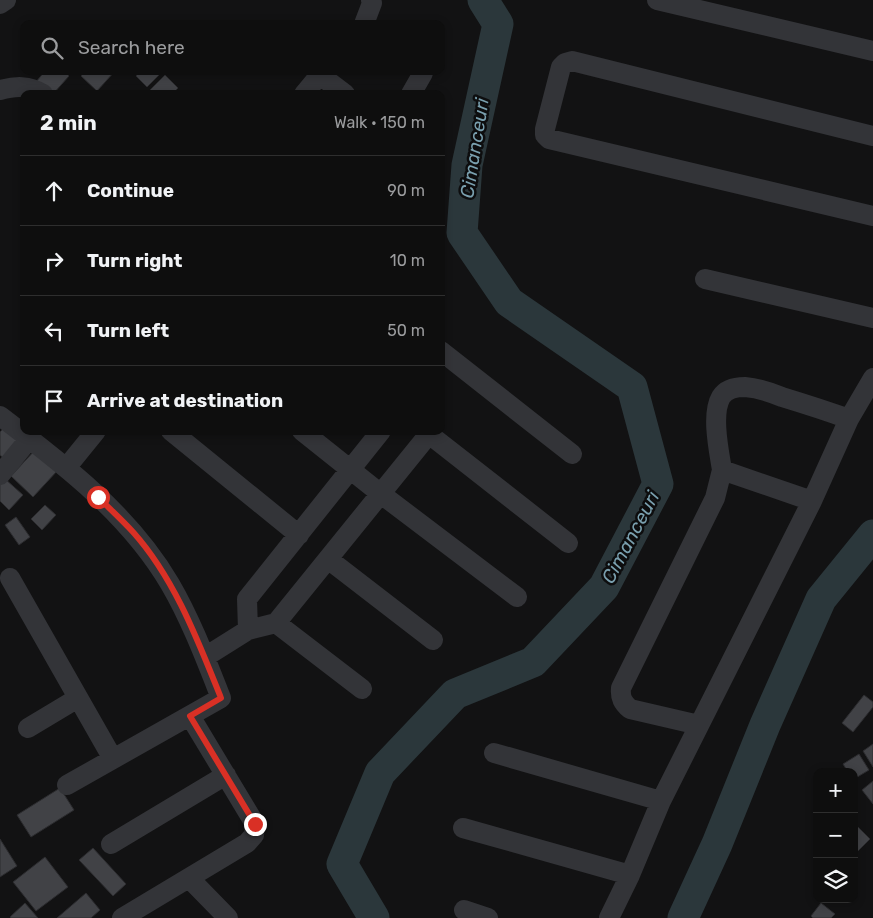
<!DOCTYPE html>
<meta charset="utf-8">
<style>
:root{--surface:#0e0e0e;--page:#171717;--text:#f1f3f6;--muted:#9b9c9e;--line:#2e2e2e}
body{margin:0;font-family:Rubik,sans-serif;background:var(--page);color:var(--text)}
.controls{position:absolute;right:15px;bottom:15px;display:grid;overflow:hidden;border-radius:10px;box-shadow:0 2px 8px #0003}
.controls button{width:45px;height:45px;display:grid;place-items:center;padding:0;border:0;border-bottom:1px solid var(--line);background:var(--surface);color:var(--text);font:25px sans-serif}
.stop{position:absolute;width:15px;height:15px;margin:-11px;border:4px solid #d93025;border-radius:50%;background:#fff}
.stop.end{background:#d93025;border-color:#fff;box-shadow:0 1px 5px #0008}
.list{margin:0;padding:0;list-style:none}
h2{display:flex;justify-content:space-between;align-items:center;height:65px;margin:0;padding:0 20px;font-size:21px}
h2 small{font-size:16px;font-weight:400;color:var(--muted)}
.list li{display:grid;grid-template-columns:32px 1fr auto;gap:15px;align-items:center;box-sizing:border-box;height:70px;padding:0 20px;border-top:1px solid var(--line)}
.list b{display:block;font-size:19px;white-space:nowrap}
.list em{font-size:16px;font-style:normal;color:var(--muted)}
.icon{flex:none;width:28px;height:28px;fill:none;stroke:currentColor;stroke-width:2;stroke-linecap:round;stroke-linejoin:round}
.map{position:relative;flex:none;width:873px;height:918px;overflow:hidden}
.search{position:absolute;background:var(--surface);box-shadow:0 2px 8px #0003;left:20px;top:20px;width:425px;height:55px;display:flex;align-items:center;gap:12px;box-sizing:border-box;padding:0 18px;border-radius:10px;color:var(--muted);font-size:19px}
.panel{position:absolute;background:var(--surface);box-shadow:0 2px 8px #0003;left:20px;top:90px;width:425px;height:345px;border-radius:10px}
.map>svg:first-child{display:block}
.lines{fill:none;stroke-linecap:round;stroke-linejoin:round}
.river{stroke:#2b373b;stroke-width:31}
.building{fill:#414246;stroke:#2c2c2f}
.minor{stroke:#333438;stroke-width:20}
.route{stroke:#d93025;stroke-width:6}
.labels{text-anchor:middle;stroke-width:5;stroke-linejoin:round;paint-order:stroke}
.water-label{font-size:19px;font-style:italic;fill:#7aa0af;stroke:#0d0d0e}
</style>
<div class="map">
<svg width="873" height="918" viewBox="0 0 873 918">
<rect width="100%" height="100%" fill="#121213"/>
<g class="lines">
<path class="river" d="M374 918 342 864 380 773 455 694 533 662 604 587 658 484 632 387 509 302 462 233 467 165 498 24 483 0
M683 918 717 844 765 725 821 599 873 535"/>
</g>
<path class="building" d="M45 71H64L69 76 53 94H49L36 82Z
M86 71H115L97 91 81 76Z
M141 71H161L162 72 147 87 136 76Z
M165 75 178 88 172 94H154L150 90Z
M4 428 24 445 9 463 0 455V432Z
M36 449 58 470 33 497 11 476Z
M4 478 23 495 9 510 0 501V482Z
M45 505 56 515 42 530 31 519Z
M16 517 30 537 19 545 5 525Z
M864 695 873 702V707L853 732 842 723Z
M873 744V767L863 751Z
M859 754 869 770 854 779V772H848L843 764Z
M873 781V804L862 790Z
M60 788 74 810 31 837 17 815Z
M857 826 870 839 856 853 854 852V829Z
M0 839 17 866 0 877Z
M93 848 126 884 113 896 79 860Z
M45 857 68 887 36 911 13 882Z
M86 893 100 910 91 918H57Z
M25 903 38 918H11L10 917Z
M821 903 835 914 831 918H813L811 916Z"/>
<g class="lines">
<path class="minor" d="M657 0 873 51
M0 4 6 0
M364 24 372 3 371 0
M320 75 345 94
M0 90C15 86 29 85 43 94
M304 94 323 71
M411 94 423 73
M873 136 572 61 565 63 561 67 545 129V135L549 139 873 216
M705 279 873 318
M441 351 572 454
M0 416C63 464 129 514 170 584 191 620 206 660 221 698L67 785
M171 431 299 535
M302 431 381 494 517 597
M425 431 568 543
M66 468 96 431
M722 470C719 451 711 414 721 397 726 389 736 387 745 387 758 388 770 392 782 397 805 404 827 411 849 419
M0 475 30 438
M328 559 433 640
M10 578 113 759
M276 623 362 689
M248 630 247 599 381 431
M205 657 248 630 276 623 429 434
M699 725 630 709C623 703 620 698 621 688L715 498 722 470 812 501
M28 728 78 698
M494 753 661 801
M463 828 630 875
M111 844 226 775
M189 878 228 918
M464 910 488 918
M122 918 247 843 254 835 255 824 190 716
M609 918 630 875 661 801 812 501 849 419 873 378"/>
</g>
<g class="lines">
<path class="route" d="M98 497C110 509 122 520 133 532 175 579 198 641 221 698L190 716 255 824"/>
</g>
<g class="labels">
<g class="water-label">
<text transform="translate(474 148) rotate(-81)" y="7">Cimanceuri</text>
<text transform="translate(630 537) rotate(-62)" y="7">Cimanceuri</text>
</g>
</g>
</svg>
<div class="controls">
<button>+</button>
<button>−</button>
<button><svg class="icon" aria-label="layers" viewBox="0 0 24 24"><path d="M12 4l9 5-9 5-9-5zM3 14l9 5 9-5"/></svg></button>
</div>
<div class="stop" style="left:98px;top:497px"></div>
<div class="stop end" style="left:255px;top:824px"></div>
<div class="search"><svg class="icon" aria-label="search" viewBox="0 0 24 24"><circle cx="10" cy="10" r="6"/><path d="M15 15l6 6"/></svg>Search here</div>
<section class="panel">
<h2>2 min<small>Walk · 150 m</small></h2>
<ul class="list">
<li><svg class="icon" aria-label="ahead" viewBox="0 0 24 24"><path d="M12 20V5M6 11l6-6 6 6"/></svg><div><b>Continue</b></div><em>90 m</em></li>
<li><svg class="icon" aria-label="right" viewBox="0 0 24 24"><path d="M7 20v-9h11M14 6l5 5-5 5"/></svg><div><b>Turn right</b></div><em>10 m</em></li>
<li><svg class="icon" aria-label="left" viewBox="0 0 24 24"><path d="M17 20v-9H6M10 6l-5 5 5 5"/></svg><div><b>Turn left</b></div><em>50 m</em></li>
<li><svg class="icon" aria-label="arrive" viewBox="0 0 24 24"><path d="M6 21V4h12l-3 4 3 4H6"/></svg><div><b>Arrive at destination</b></div></li>
</ul>
</section>
</div>
